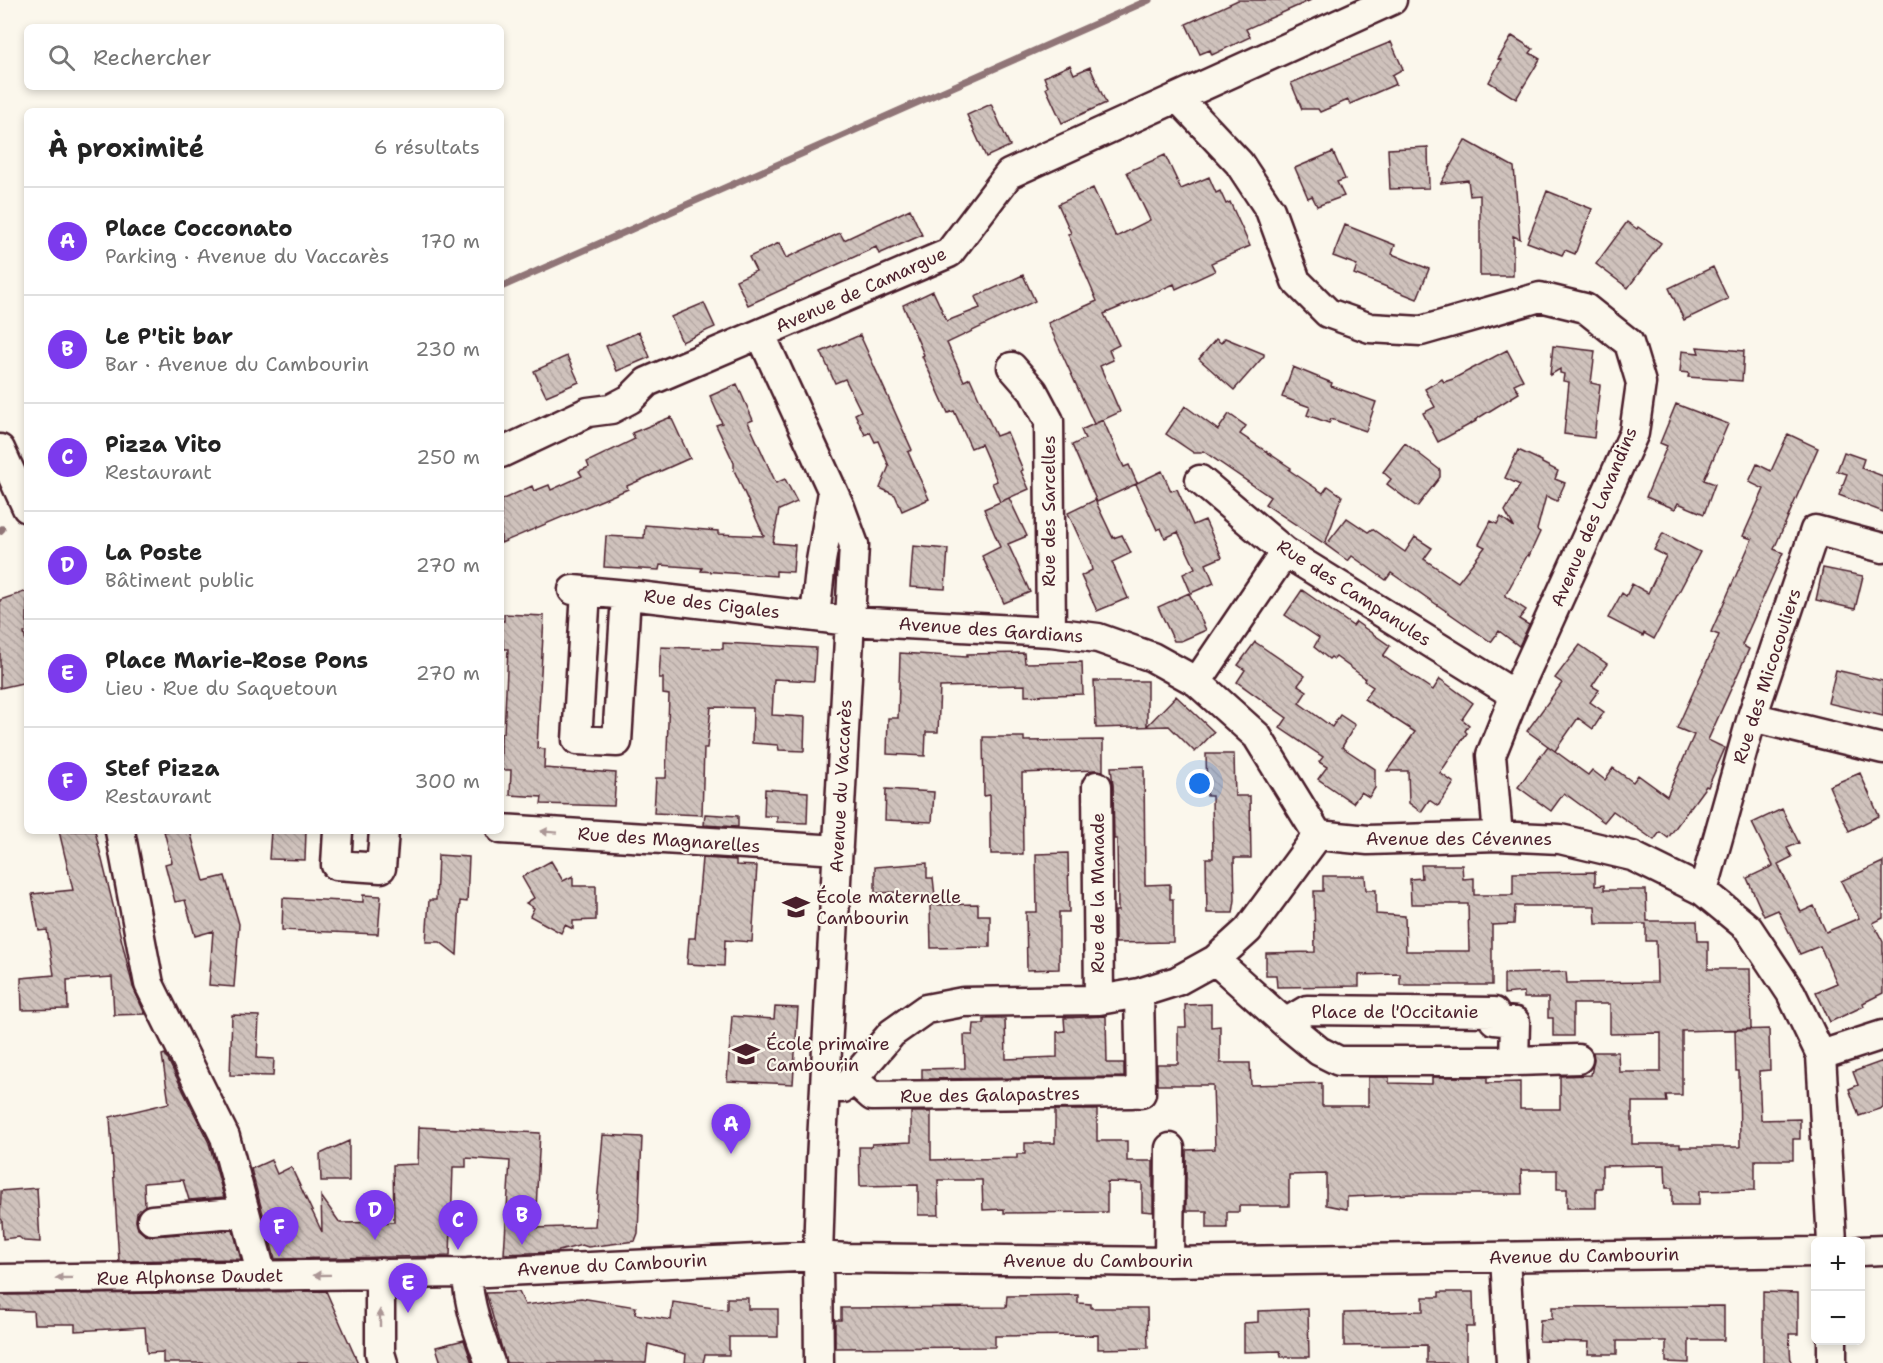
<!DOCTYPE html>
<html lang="fr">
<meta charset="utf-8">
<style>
:root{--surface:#fff;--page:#f6f6f6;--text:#222;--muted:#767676;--line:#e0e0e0;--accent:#7c3aed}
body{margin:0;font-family:"Shantell Sans",sans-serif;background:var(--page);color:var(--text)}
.controls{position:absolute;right:18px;bottom:18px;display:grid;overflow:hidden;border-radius:9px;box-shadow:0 3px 9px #0003}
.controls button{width:54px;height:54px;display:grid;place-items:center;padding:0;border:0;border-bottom:2px solid var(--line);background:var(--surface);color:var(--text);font:30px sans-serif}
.you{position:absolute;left:1200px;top:784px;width:21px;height:21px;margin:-15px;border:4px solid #fff;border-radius:50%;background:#1a73e8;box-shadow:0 0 0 9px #1a73e833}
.badge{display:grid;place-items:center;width:39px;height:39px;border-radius:50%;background:var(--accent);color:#fff;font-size:20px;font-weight:700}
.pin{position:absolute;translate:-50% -50px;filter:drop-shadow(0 2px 3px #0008)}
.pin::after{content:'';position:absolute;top:32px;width:21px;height:18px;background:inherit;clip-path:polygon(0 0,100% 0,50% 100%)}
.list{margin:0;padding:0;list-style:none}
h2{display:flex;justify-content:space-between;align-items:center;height:78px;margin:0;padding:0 24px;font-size:26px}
h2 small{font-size:20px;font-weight:400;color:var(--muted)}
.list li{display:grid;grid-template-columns:39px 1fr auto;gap:18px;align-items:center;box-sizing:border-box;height:108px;padding:0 24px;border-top:2px solid var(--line)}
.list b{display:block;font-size:22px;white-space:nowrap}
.list p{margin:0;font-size:20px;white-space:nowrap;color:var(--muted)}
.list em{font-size:20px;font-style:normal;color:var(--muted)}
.icon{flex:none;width:33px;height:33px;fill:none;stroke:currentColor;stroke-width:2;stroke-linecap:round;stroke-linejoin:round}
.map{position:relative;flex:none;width:1883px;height:1363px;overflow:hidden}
.search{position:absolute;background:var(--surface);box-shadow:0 3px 9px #0003;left:24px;top:24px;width:480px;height:66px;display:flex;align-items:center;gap:15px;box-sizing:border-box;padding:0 21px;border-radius:9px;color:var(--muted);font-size:22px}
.panel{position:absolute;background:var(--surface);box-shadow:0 3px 9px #0003;left:24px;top:108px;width:480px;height:726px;border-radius:9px}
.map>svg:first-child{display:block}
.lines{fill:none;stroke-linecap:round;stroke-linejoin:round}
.stream{stroke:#907477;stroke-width:7}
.building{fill:url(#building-back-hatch);stroke:#4a1f2b;stroke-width:1.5}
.minor-casing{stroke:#4a1f2b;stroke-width:33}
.minor{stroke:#fbf7ec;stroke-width:28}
.oneway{fill:#ab9695}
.labels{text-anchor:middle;stroke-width:4.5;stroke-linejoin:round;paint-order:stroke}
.street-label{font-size:18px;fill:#4a1f2b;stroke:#fbf7ec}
.poi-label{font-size:18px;fill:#4a1f2b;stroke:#fbf7ec;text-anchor:start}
</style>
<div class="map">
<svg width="1883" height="1363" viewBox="0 0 1883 1363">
<defs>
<pattern id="building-back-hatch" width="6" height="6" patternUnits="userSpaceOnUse" patternTransform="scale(1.5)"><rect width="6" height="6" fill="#cfc2bc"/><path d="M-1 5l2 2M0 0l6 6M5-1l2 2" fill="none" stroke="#b3a6a2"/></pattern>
</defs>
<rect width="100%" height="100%" fill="#fbf7ec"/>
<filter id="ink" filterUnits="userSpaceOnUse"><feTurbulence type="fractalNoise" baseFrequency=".0167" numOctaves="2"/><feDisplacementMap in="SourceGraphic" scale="12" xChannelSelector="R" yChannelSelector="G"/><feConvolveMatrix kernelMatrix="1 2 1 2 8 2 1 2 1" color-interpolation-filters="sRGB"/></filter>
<g filter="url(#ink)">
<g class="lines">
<path class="stream" d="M501 287 1149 0
M0 531 2 529"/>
</g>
<path class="building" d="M1238 0H1311L1246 29 1250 37 1212 55 1210 50 1200 54 1186 24Z
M1512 36 1533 49 1530 53 1540 59 1516 99 1489 82 1501 60 1498 59Z
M1391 42 1403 69 1392 75 1396 84 1350 104 1348 100 1320 112 1318 109H1302L1291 83Z
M1070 65 1074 74 1090 67 1106 103 1062 123 1046 88 1048 87 1044 77Z
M991 104 1010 146 986 157 967 115Z
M1465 140 1514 167 1520 239 1513 236V276H1480V195L1470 196 1468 180 1441 183Z
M1428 147 1429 188 1390 189 1388 149Z
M1333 152 1345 179 1337 182 1344 196 1317 206 1312 196 1308 198 1295 168Z
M1165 155 1181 189 1209 177 1216 193 1220 191 1226 204 1230 202 1250 246 1211 263 1215 271 1176 289 1174 284 1104 314 1119 345 1109 350 1113 360 1100 366 1120 412 1094 424 1048 323 1097 301 1068 234 1071 233 1058 204 1093 188 1116 237 1150 220 1127 172Z
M1547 191 1592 209 1575 254 1565 250 1562 255 1527 242Z
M910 209 922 235 879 254 876 247 748 305 736 280 756 271 749 257 779 243 786 258 840 233 844 240Z
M1627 222 1637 229 1638 227 1661 243 1628 288 1596 264Z
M1345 225 1395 245 1392 254 1429 269 1417 299 1354 274 1357 265 1333 256Z
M1713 267 1728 299 1684 320 1669 288Z
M1023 275 1035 301 947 343 964 381 970 378 996 436 1007 432 1023 470 1021 471 1029 489 1000 502 992 483 997 481 981 444 971 448 954 411 948 413 922 356 924 355 903 305 933 291 947 321 980 308 975 297Z
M704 303 715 327 682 342 671 317Z
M639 332 650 357 617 371 606 346Z
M860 335 912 450 908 452 929 499 902 511 895 495 880 488 889 466 878 441 875 442 870 432 865 435 855 414 861 411 845 379 835 383 821 352Z
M1225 338 1264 354V356L1234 390 1199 359 1216 339 1221 343Z
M1553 346 1595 351 1591 383 1600 385 1594 438 1564 434 1569 382 1563 381 1564 374 1560 373V369L1550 375Z
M1697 347 1744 351 1742 381 1688 377 1689 373 1680 372 1682 351 1699 353Z
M1507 350 1523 380 1514 384 1519 393 1475 420 1476 421 1438 442 1423 413 1435 407 1425 389 1442 379 1444 382 1453 379Z
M567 356 579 382 546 396 534 371Z
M1293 367 1332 383 1331 386 1376 402 1366 431 1331 419 1329 423 1307 415 1310 407 1282 397Z
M737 384 753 420 748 422 776 483 785 479 797 502 779 510 773 543 795 545 793 572 776 571V576L701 571 702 568 660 565 659 570 604 567 606 536 644 538 645 525 718 531V534L764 536 734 470V463L716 425 722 423 710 396Z
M1676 404 1728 424 1704 480 1715 484 1704 514 1678 503 1675 509 1646 497 1667 446 1660 443Z
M1185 406 1218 430 1229 414 1246 426 1240 434 1291 468 1289 470 1323 493 1328 486 1342 496 1336 510 1337 511 1325 544 1265 504 1270 497 1203 451 1201 453H1194L1166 434Z
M671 417 690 458 627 486 628 489 501 543V500L532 486 534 491 549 485 551 490 582 476 579 471 589 467 587 462 635 439 632 433Z
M1103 420 1124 467 1129 465 1137 483 1162 471 1171 491 1177 489 1193 525 1205 520 1222 557 1206 564 1214 583 1191 593 1183 574 1195 568 1178 532 1165 538 1161 528 1157 530 1136 484 1097 502 1072 445 1085 439 1081 430Z
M1788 434 1818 448 1774 549 1783 553 1742 645 1749 649 1708 740 1725 748 1708 787 1706 786 1668 838 1660 832 1654 840 1613 811 1604 822 1564 793 1551 811 1518 787 1548 746 1588 775 1592 770 1605 780 1613 768 1633 782 1638 775 1667 796 1694 735 1677 728 1719 635 1711 632 1752 539 1743 536 1764 489 1749 482 1757 464 1771 471Z
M1405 443 1440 470V477L1417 507 1387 484 1391 479 1383 472Z
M1518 450 1542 461V463L1558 471 1555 479 1565 483 1557 501 1546 496 1537 530 1540 532 1529 556 1528 554 1505 596 1526 610 1519 619 1529 625 1519 646 1499 631 1491 642 1391 573 1386 580 1352 556 1348 561 1326 545 1347 518 1368 532 1372 529 1405 552 1415 537 1432 548 1424 559 1458 582 1485 547 1479 544 1491 521 1497 524 1501 517 1514 527 1505 511 1520 485 1505 478Z
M1844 452 1864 459 1861 468 1883 476V512L1839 495 1847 474 1837 471Z
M1009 498 1027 536 1008 544 1030 592 1004 603 982 556 1000 547 984 509Z
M1095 500 1113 538 1122 535 1131 553 1112 562 1128 598 1097 611 1081 576 1092 570 1090 561 1068 513Z
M1663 533 1700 552 1654 639 1644 633 1643 636 1608 618 1622 593 1626 596 1632 584 1648 593 1666 556 1654 550Z
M913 546 948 549 945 589 910 587Z
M1823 568 1863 576 1855 609 1816 600Z
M1302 590 1353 626 1356 622 1390 646 1383 656 1433 690 1440 679 1473 703 1462 719 1469 725 1465 731 1467 733 1440 773 1454 783 1438 806 1429 800 1421 812 1409 803 1408 771H1387L1415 732 1364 699 1373 687 1364 681 1365 678 1336 657 1334 659 1331 657 1329 659 1314 647 1319 638 1285 615Z
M27 591V632L24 633 27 647V682L0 688V600Z
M1189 593 1206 630 1181 641H1174L1158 607Z
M504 614 544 616 537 748 545 749 544 768 616 773 614 806 541 804 542 797 510 795 511 770H501V733H504L508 649H503V641H501V621H504Z
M1255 642 1305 676 1298 685 1307 691 1299 703 1332 727 1340 715 1355 725 1342 747 1375 769V788L1369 797 1361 792 1353 803 1318 779 1327 767 1319 762 1323 757 1280 728 1287 718 1237 682 1245 670 1238 665Z
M723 643 816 648 814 681 774 679 772 715 805 717 804 751 779 750 778 745 752 743 753 708 711 707 707 748H704L702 815 654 813 656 778H666L669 695 663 694V678H659L661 647 723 649Z
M1580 645 1607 664 1592 686 1599 690 1590 702 1604 712 1593 729 1578 718 1555 751 1527 731 1562 683 1555 678Z
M900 653 967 657V654L1024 653 1025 663 1082 662 1083 694 1025 696V685L940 687 938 732H926L925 756 887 754 888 718H898Z
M1836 670 1883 681V716L1828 703Z
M1094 681H1147V726L1176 696 1214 732 1195 752 1169 726 1096 728Z
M983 737H1024V741L1103 740V771L1096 770 1022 773 1023 854H991L990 795 984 796Z
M1206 754H1234L1235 796H1250L1251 858H1234L1235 900 1233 913H1207L1206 858H1213L1212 796H1207Z
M1144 766 1145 885 1170 884V899H1173V942L1115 943V911H1118L1117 839H1114L1113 786 1111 767Z
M1860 773 1879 816 1849 831 1829 786Z
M765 789 808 792 807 823 777 822V816H764Z
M886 789 934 792 932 822 885 820Z
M1782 809 1799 843 1787 848 1792 857 1778 864 1801 912 1814 906 1826 932 1859 918 1841 881 1883 862V918L1873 923 1883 942V993L1863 1003 1864 1006 1830 1022 1816 992 1837 983 1820 946 1800 954 1778 910 1764 916 1747 878 1773 866 1752 823Z
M705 814 738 816V827L704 825Z
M59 831H95L133 987 145 1014 114 1015 112 977 67 980 68 1009 22 1010 21 978 54 975 47 930 39 931 32 894 73 890Z
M164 831H190L204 881 225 876 239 924 234 987 209 985 213 931 195 936 185 900 175 902 165 864 172 862Z
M271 831H306L305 860 269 859Z
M1068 853 1069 912H1059V969L1027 970 1026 912H1037L1036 854Z
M438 855 469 857 467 902 460 901 457 955 440 942H426L429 900H436Z
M702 858 736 860V865L757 866 752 942 725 940 724 966 687 964 689 938H695Z
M551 861 563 881 573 876V886H596V920L573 921V929L565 925 561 933 530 916 534 908 526 903 534 898 522 877Z
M927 863V878H933L935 896 900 897 899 892 875 893V867Z
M1421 865H1462L1463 879 1474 878V895H1513V873L1595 872V886L1604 885V890H1646L1647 921H1697L1698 941H1708V969H1750L1751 1029 1682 1031V1095H1666L1667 1102H1632V1144H1680V1147H1740L1739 1071H1736L1735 1030 1769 1029 1770 1070 1759 1071 1761 1120 1800 1119V1139H1793V1160H1755V1190L1699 1191V1205H1672V1188H1666L1665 1165 1602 1166V1188H1596V1208H1567V1189H1557V1170H1521L1522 1194H1413L1347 1197V1209L1326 1205V1174L1289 1175V1206H1239V1212H1227V1228H1207V1211H1186V1150L1215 1149 1213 1085H1157V1064H1178V1027H1186L1185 1005 1211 1004V1027L1220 1026V1063H1250L1251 1085 1322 1083V1106H1368V1077H1389V1083L1432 1084V1077H1487V1083L1520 1082V1109H1560V1076L1591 1075 1594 1059 1593 1052H1618L1619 1072H1661V1033L1610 1034V1004H1573V1036H1553V1018H1548V998H1524V992L1504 994V974L1566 972 1567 983 1657 982 1656 941H1646V924H1596L1595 906H1515L1514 924 1492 925V985H1400V974L1359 975V986L1277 987 1276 975H1266V953L1315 952 1314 891H1323V876H1365L1366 890H1376V914L1405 916 1406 951H1469L1468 904H1411L1410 879 1422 878Z
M363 895 381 896 378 934 282 930 283 898 363 902Z
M978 904V915H990V947L931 948 930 905Z
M775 1007 798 1008 793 1084 727 1081 732 1016 774 1019Z
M232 1015 259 1016 257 1058 274 1059 273 1076 230 1075Z
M1106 1016 1107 1063H1124V1077L922 1079V1069L965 1068 964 1035H973L974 1024H984V1019H1005L1006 1059 1057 1057V1032L1065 1031 1064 1018Z
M165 1054 209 1143 224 1197 189 1200 183 1180 144 1183 145 1206 137 1213 136 1221 138 1229 145 1235 153 1236 233 1230 241 1259 119 1261 110 1117 169 1103 162 1055Z
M1883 1061V1108L1859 1116 1849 1089 1858 1085 1853 1072Z
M1055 1110H1097V1141H1127V1161H1153V1212L1142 1211V1183L1107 1182V1212L1004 1213V1209L983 1210 982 1180H938L939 1215H918V1185L860 1186 859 1147H871L872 1144 911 1142V1112H931V1160L1017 1158V1154H1025V1143H1055Z
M419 1127 540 1133 535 1228 595 1226 603 1135 642 1137 638 1233 635 1241 588 1247 582 1245 555 1252 504 1254 510 1161 466 1158V1167H453L450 1256 275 1259 251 1169 271 1160 277 1174 291 1167 322 1232 321 1196 340 1223 394 1222 393 1165 418 1164Z
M349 1141V1181H321L320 1154Z
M37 1188 40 1242 24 1241 19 1237 3 1239 2 1220 0 1218 1 1191Z
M326 1291 358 1363H163V1352L147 1353 145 1327 75 1331V1324H34L33 1311 0 1310V1295Z
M519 1292 525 1305 581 1298 636 1307 635 1314 671 1320 673 1302 727 1310V1298H748V1309H778V1337H729V1355H705L703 1363H685L686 1354 648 1344 646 1363H506L486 1293Z
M1439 1292H1473L1474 1327H1466V1363H1427V1345L1344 1346V1313L1423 1311V1297H1439Z
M1763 1292 1798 1293V1334H1789L1791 1363H1763Z
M1078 1295V1303L1091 1304V1308H1147L1148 1348 1098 1349V1335L995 1336V1347L835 1348V1320H841V1308L1006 1307 1007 1296Z
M1724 1306V1340H1689V1363L1666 1362V1341H1617V1354H1588L1589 1342 1539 1341 1540 1320 1552 1319V1307Z
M1308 1309 1309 1357H1281L1280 1351 1244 1352V1323L1258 1322V1311Z
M464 1340 472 1363H441L436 1347Z"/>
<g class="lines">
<defs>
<path id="minor" d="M1178 98 1239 163 1270 210 1296 281 1328 313 1370 328 1421 331 1540 297 1585 308 1629 343 1641 383 1634 433 1515 695 1491 755 1498 836
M761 335 840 507 854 545 821 1161 818 1256 819 1363
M1012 367 1033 391 1049 421 1051 632
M0 449 27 508
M501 453 588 412 611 409 630 399 647 382 949 253 1009 174 1392 0
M1200 480 1285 552 1515 695
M573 590 638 596 850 621 1051 632 1098 638 1152 657 1197 682 1257 736 1318 835 1248 930 1215 960 1177 981 1139 993 1099 1000 963 1002 926 1009 892 1033 853 1079 843 1088H826
M586 591 577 740 617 742 626 595
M815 617 821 561 833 492
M1197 682 1285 552
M1752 717 1883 749
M1097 786 1099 1000
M501 829 838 850
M120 831 149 984 225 1137 262 1276
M338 831 336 865 381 868 384 831
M1318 835 1368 840 1498 836 1560 839 1632 856 1703 891 1748 928 1791 993 1821 1055 1832 1242
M1703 891 1752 717 1815 530 1883 548
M1215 960 1285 1023
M1139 993 1141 1093
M1307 1010 1494 1012V1020L1515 1022 1514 1061H1339L1319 1051 1285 1023Z
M1821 1055 1883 1035
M1514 1061 1578 1059
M853 1079 872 1096 1132 1093
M152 1220 245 1212
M1860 1251 1883 1250
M1505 1257 1511 1363
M1169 1262 1170 1148
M380 1273V1353L383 1363
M467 1273C468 1304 479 1334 490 1363
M0 1279 467 1273 818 1256 847 1258 1169 1262 1816 1252
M1832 1363V1340"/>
</defs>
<use href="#minor" class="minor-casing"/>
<use href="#minor" class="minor"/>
</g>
<defs><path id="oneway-solid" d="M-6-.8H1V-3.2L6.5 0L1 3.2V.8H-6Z" transform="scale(1.5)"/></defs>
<g class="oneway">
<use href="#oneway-solid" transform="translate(549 832) rotate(-176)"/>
<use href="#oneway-solid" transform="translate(322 1275) rotate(179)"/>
<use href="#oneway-solid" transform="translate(64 1278) rotate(179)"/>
<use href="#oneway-solid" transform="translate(380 1318) rotate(-90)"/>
</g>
</g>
<defs>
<symbol id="school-bare" viewBox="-9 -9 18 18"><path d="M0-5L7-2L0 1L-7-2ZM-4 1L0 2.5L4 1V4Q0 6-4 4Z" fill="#4a1f2b" stroke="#fbf7ec" stroke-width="2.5" paint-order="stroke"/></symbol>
</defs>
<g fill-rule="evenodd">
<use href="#school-bare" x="777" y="888" width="38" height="38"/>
<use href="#school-bare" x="727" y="1035" width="38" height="38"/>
</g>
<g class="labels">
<g class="street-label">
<text transform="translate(861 290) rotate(-24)" y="6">Avenue de Camargue</text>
<text transform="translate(1049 511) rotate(-90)" y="6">Rue des Sarcelles</text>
<text transform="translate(1594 517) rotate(-67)" y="6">Avenue des Lavandins</text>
<text transform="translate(1354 593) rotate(33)" y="6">Rue des Campanules</text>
<text transform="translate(712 604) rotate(7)" y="6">Rue des Cigales</text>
<text transform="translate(991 630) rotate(4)" y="6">Avenue des Gardians</text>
<text transform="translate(1767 676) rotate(-72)" y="6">Rue des Micocouliers</text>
<text transform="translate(841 786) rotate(-87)" y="6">Avenue du Vaccarès</text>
<text x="1459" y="845">Avenue des Cévennes</text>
<text transform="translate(669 840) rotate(4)" y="6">Rue des Magnarelles</text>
<text transform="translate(1098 893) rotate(-90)" y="6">Rue de la Manade</text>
<text x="1395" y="1018">Place de l'Occitanie</text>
<text transform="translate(990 1095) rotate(-1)" y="6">Rue des Galapastres</text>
<text transform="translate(1584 1256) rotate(-1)" y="6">Avenue du Cambourin</text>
<text x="1098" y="1267">Avenue du Cambourin</text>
<text transform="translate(612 1265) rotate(-3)" y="6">Avenue du Cambourin</text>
<text transform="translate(190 1277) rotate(-1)" y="6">Rue Alphonse Daudet</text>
</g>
<g class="poi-label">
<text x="816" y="903">École maternelle<tspan x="816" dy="21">Cambourin</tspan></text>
<text x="766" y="1050">École primaire<tspan x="766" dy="21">Cambourin</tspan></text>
</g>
</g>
</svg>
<div class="controls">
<button>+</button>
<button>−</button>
</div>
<div class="you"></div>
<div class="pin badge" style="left:731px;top:1154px">A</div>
<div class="pin badge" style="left:522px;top:1245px">B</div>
<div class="pin badge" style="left:458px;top:1250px">C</div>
<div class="pin badge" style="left:375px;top:1240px">D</div>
<div class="pin badge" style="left:408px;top:1313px">E</div>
<div class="pin badge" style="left:279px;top:1257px">F</div>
<div class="search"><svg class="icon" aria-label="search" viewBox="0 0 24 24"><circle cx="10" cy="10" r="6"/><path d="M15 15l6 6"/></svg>Rechercher</div>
<section class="panel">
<h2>À proximité<small>6 résultats</small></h2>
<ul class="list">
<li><span class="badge">A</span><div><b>Place Cocconato</b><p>Parking · Avenue du Vaccarès</p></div><em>170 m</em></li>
<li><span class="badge">B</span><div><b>Le P'tit bar</b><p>Bar · Avenue du Cambourin</p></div><em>230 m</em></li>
<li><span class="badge">C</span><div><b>Pizza Vito</b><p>Restaurant</p></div><em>250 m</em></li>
<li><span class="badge">D</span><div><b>La Poste</b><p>Bâtiment public</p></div><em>270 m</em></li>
<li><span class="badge">E</span><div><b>Place Marie-Rose Pons</b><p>Lieu · Rue du Saquetoun</p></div><em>270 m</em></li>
<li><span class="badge">F</span><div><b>Stef Pizza</b><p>Restaurant</p></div><em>300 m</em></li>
</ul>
</section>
</div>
